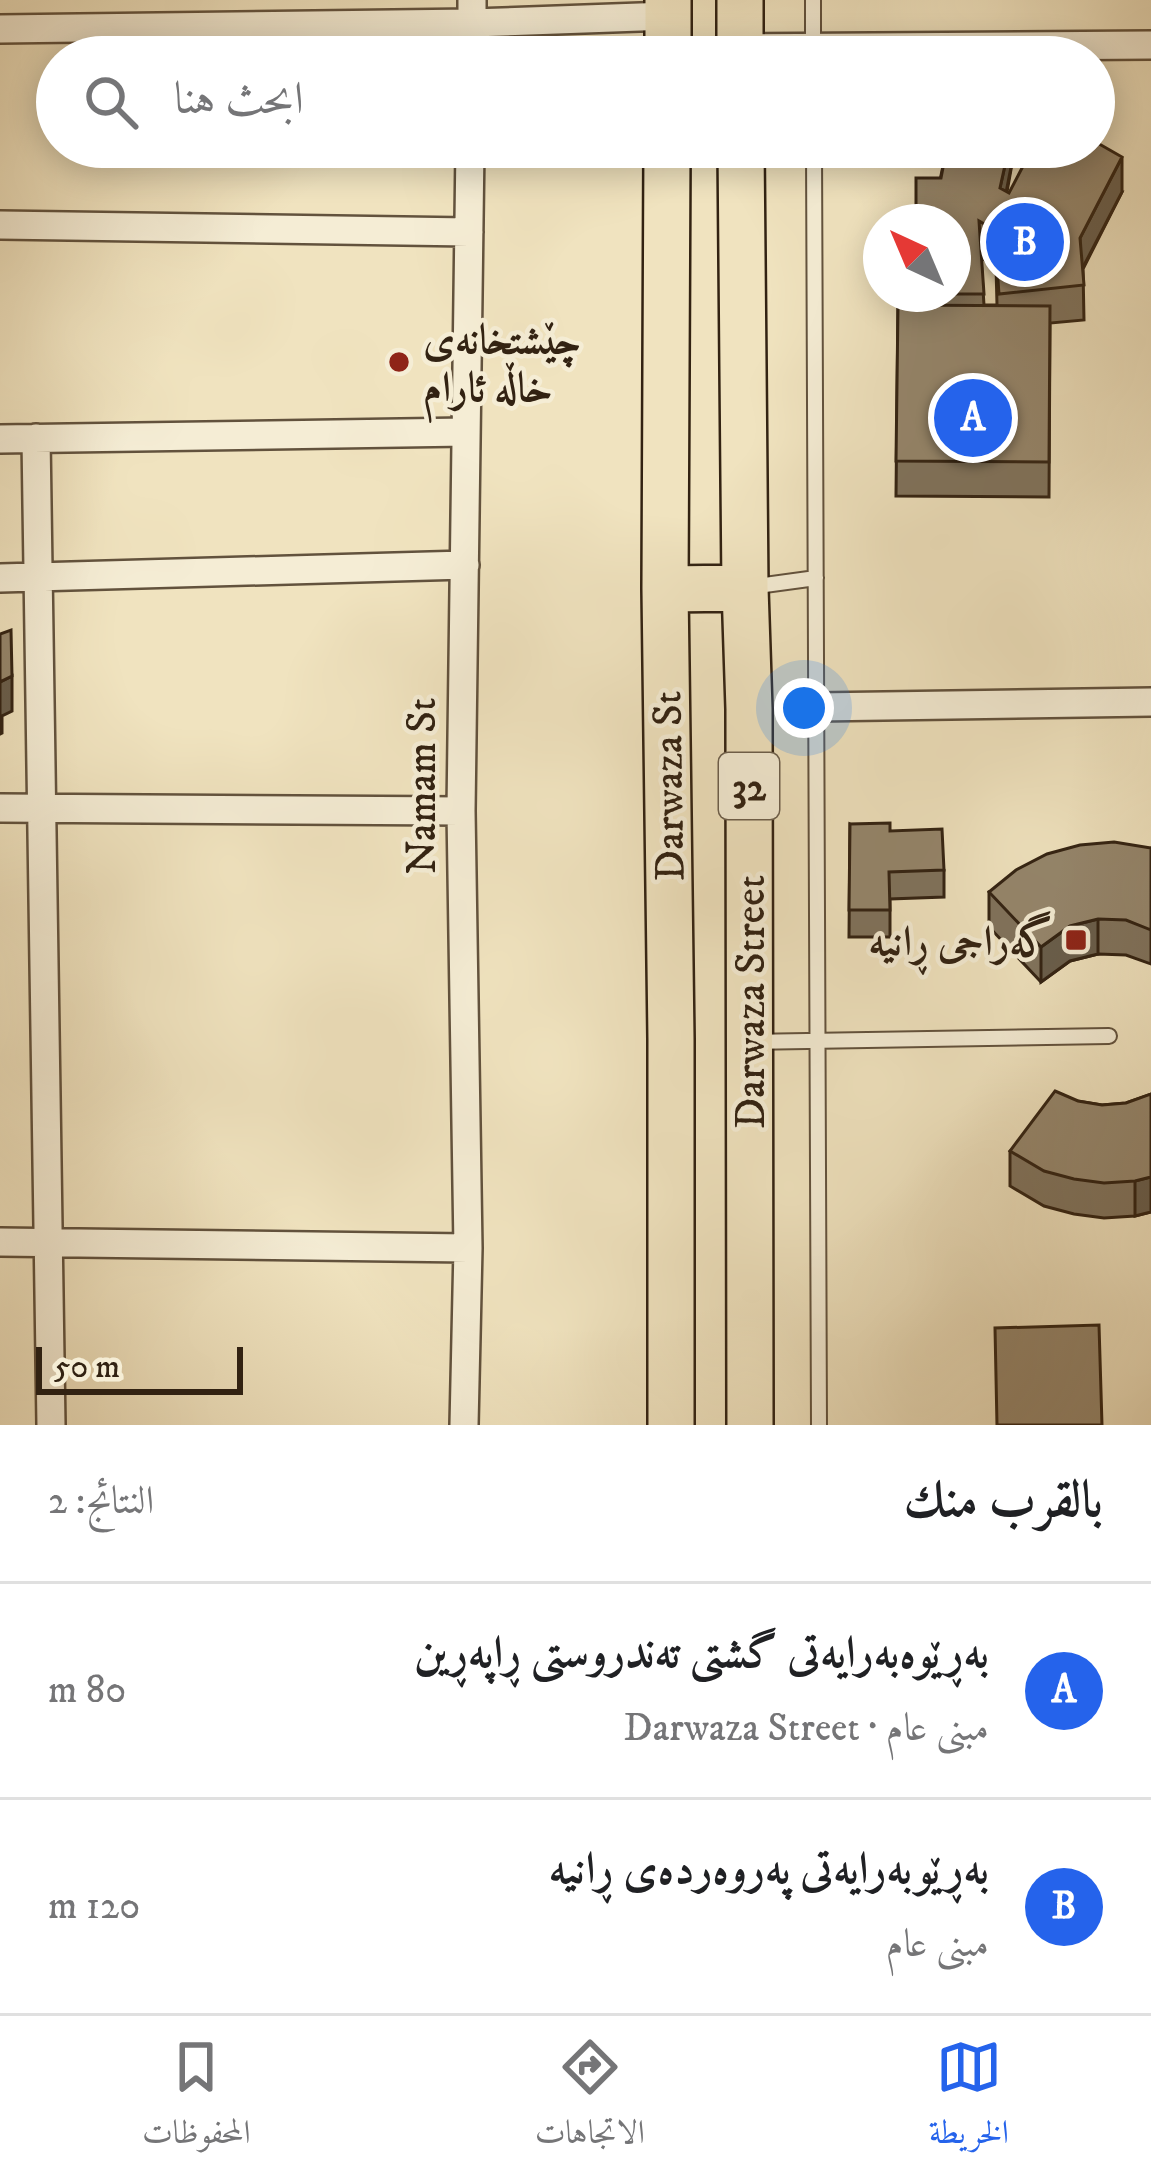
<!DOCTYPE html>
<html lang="ar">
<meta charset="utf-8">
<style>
:root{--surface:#fff;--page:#f6f6f6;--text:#202124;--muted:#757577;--line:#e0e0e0;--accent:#2563eb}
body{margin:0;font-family:"IM FELL DW Pica",Amiri,serif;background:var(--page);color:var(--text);direction:rtl}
.compass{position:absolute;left:863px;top:204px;width:108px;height:108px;border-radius:50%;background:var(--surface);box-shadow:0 6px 30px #0003;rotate:316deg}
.scale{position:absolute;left:36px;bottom:30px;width:207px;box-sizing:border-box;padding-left:12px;border:6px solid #322212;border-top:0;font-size:33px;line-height:42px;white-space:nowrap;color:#322212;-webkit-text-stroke:9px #f5edd5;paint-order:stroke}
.you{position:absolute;left:804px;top:708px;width:42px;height:42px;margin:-30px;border:9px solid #fff;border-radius:50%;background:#1a73e8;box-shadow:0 0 0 18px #1a73e833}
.badge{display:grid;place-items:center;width:78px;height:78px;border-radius:50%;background:var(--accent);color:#fff;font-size:39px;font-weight:700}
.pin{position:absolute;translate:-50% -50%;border:6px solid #fff;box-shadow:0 3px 12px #0006}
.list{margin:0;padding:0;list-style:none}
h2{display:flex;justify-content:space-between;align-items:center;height:156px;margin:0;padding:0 48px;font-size:51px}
h2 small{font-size:39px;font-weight:400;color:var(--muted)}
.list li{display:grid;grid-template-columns:78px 1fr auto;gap:36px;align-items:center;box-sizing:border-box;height:216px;padding:0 48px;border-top:3px solid var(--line)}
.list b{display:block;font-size:45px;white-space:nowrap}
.list p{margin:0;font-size:39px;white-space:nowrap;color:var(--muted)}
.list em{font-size:39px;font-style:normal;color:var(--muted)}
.icon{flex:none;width:66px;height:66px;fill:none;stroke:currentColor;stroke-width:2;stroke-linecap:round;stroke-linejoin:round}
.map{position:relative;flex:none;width:1151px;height:1425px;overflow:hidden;direction:ltr}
.search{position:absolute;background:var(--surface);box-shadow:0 6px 30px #0003;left:36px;right:36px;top:36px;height:132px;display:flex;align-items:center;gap:30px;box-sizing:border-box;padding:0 42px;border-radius:66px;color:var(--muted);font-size:45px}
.sheet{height:588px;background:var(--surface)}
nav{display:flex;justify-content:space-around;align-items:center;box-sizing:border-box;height:168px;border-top:3px solid var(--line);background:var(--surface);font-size:33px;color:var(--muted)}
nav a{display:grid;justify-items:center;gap:6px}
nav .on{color:var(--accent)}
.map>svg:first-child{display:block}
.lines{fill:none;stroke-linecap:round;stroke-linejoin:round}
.service-casing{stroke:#62523d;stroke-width:18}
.minor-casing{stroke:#62523d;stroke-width:32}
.trunk-casing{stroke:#322212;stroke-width:50}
.service{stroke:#f5edd5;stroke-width:14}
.minor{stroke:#f5edd5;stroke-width:27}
.trunk{stroke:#f0e3bf;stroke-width:45}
.wall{fill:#80735d;stroke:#322212;stroke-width:3;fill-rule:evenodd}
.shaded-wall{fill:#685e4c;stroke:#322212;stroke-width:3}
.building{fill:#95866c;stroke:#322212;stroke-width:3}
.poi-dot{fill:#8f2418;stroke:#f5edd5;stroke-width:4.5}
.labels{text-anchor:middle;stroke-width:9;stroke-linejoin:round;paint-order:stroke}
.shield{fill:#f5edd5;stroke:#6c5f4c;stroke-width:3}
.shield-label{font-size:39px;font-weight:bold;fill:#322212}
.poi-label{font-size:42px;font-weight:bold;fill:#322212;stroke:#f5edd5;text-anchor:start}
.street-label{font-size:42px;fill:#322212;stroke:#f5edd5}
</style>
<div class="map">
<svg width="1151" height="1425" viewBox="0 0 1151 1425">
<rect width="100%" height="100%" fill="#f0e3bf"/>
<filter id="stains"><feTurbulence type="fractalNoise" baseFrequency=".00167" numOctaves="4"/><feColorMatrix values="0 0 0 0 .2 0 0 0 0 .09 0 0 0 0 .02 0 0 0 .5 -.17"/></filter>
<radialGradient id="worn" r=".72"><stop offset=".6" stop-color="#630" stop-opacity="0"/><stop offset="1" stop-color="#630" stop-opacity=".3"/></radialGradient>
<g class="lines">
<defs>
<path id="service" d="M813 0V49
M814 147 819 1425
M750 587 816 578
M754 1042 1109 1036"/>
<path id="minor" d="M0 29 472 23 668 16
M740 48 1151 45
M472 57V0
M0 225 469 232
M36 438 51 1425
M0 439 466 432
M0 578 465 565
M817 707 1151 702
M0 808 461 811
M0 1242 468 1248
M464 1425 468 1248 461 811 470 147"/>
<path id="trunk" d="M740 0V57
M668 57V0
M667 147 665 589 671 1039V1425
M741 147 745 588 749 709 750 1425
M665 589 745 588"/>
</defs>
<use href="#service" class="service-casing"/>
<use href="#minor" class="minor-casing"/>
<use href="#trunk" class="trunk-casing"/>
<use href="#service" class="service"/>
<use href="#minor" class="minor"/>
<use href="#trunk" class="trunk"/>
</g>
<path class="wall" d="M947 147H1015L1007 192 1009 193 1122 192 1083 269 1084 320 1050 323 1049 497 896 496 898 305H916V294ZM981 258 996 266 997 305H984Z
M850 824 944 870V897L890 899V937H849Z
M1151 848V964L1126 955 1098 954 1070 961 1041 982 989 927V892Z
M1151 1094V1212L1135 1216 1104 1218 1074 1214 1044 1206 1010 1186V1151L1078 1101 1102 1105 1126 1103Z"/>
<path class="shaded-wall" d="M1009 147H1015L1000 223V188Z
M1122 157V192L1080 273V238Z
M12 676V711L2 716V733L0 734V682Z
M1098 919V954L1070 961 1041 982V947L1070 926Z
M1151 1177V1212L1135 1216V1181Z"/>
<path class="building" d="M1094 141 1122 157 1080 238 1084 285 999 294 996 253 1015 252V242L979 221 984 294H916H953V222H916V178H941L947 147H1009L1000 188 1009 193 1033 147H1094Z
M898 305 1050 306 1049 462 896 461Z
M11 630 12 676 0 682V634Z
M890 823V831L942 829 944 870 889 872 890 910H849L850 824Z
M1114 842 1151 848V930L1126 920 1098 919 1070 926 1041 947 989 892 1016 870 1047 854 1080 845Z
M1055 1091 1078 1101 1102 1105 1126 1103 1151 1094V1177L1135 1181 1104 1183 1074 1179 1044 1171 1010 1151Z
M1099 1325 1102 1425H997L995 1328Z"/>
<g class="poi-dot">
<circle cx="399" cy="362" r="12"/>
<rect x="1064" y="928" width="24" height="24" rx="6"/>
</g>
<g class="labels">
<rect class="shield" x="719" y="753" width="60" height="66" rx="9"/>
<g class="shield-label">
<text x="749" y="800">32</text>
</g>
<g class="poi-label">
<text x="423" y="353">چێشتخانەی<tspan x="423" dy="48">خاڵە ئارام</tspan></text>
<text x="1052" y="955" text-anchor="end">گەراجی ڕانیە</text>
</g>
<g class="street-label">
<text transform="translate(420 786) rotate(-90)" y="15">Namam St</text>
<text transform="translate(667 786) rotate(-91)" y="15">Darwaza St</text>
<text transform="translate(749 1002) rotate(-90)" y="15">Darwaza Street</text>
</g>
</g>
<rect width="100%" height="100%" filter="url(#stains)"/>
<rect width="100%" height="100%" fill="url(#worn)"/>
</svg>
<svg class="compass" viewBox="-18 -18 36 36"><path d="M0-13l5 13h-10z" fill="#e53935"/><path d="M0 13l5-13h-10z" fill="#757577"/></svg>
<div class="scale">50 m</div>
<div class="you"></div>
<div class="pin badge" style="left:973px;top:418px">A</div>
<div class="pin badge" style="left:1025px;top:242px">B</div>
<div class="search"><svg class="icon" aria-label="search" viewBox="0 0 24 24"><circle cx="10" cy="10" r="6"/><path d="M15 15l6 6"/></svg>ابحث هنا</div>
</div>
<section class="sheet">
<h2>بالقرب منك<small>النتائج: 2</small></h2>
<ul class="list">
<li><span class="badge">A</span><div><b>بەڕێوەبەرایەتی گشتی تەندروستی ڕاپەڕین</b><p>مبنى عام · Darwaza Street</p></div><em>80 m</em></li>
<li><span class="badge">B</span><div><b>بەڕێوبەرایەتی پەروەردەی ڕانیە</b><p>مبنى عام</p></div><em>120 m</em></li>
</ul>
</section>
<nav>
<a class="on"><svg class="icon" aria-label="map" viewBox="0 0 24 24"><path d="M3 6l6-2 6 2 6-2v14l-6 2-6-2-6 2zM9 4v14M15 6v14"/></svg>الخريطة</a>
<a><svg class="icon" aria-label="directions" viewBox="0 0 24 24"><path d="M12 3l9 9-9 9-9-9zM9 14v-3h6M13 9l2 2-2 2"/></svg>الاتجاهات</a>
<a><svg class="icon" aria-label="saved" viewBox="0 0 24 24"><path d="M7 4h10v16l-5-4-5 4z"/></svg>المحفوظات</a>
</nav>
